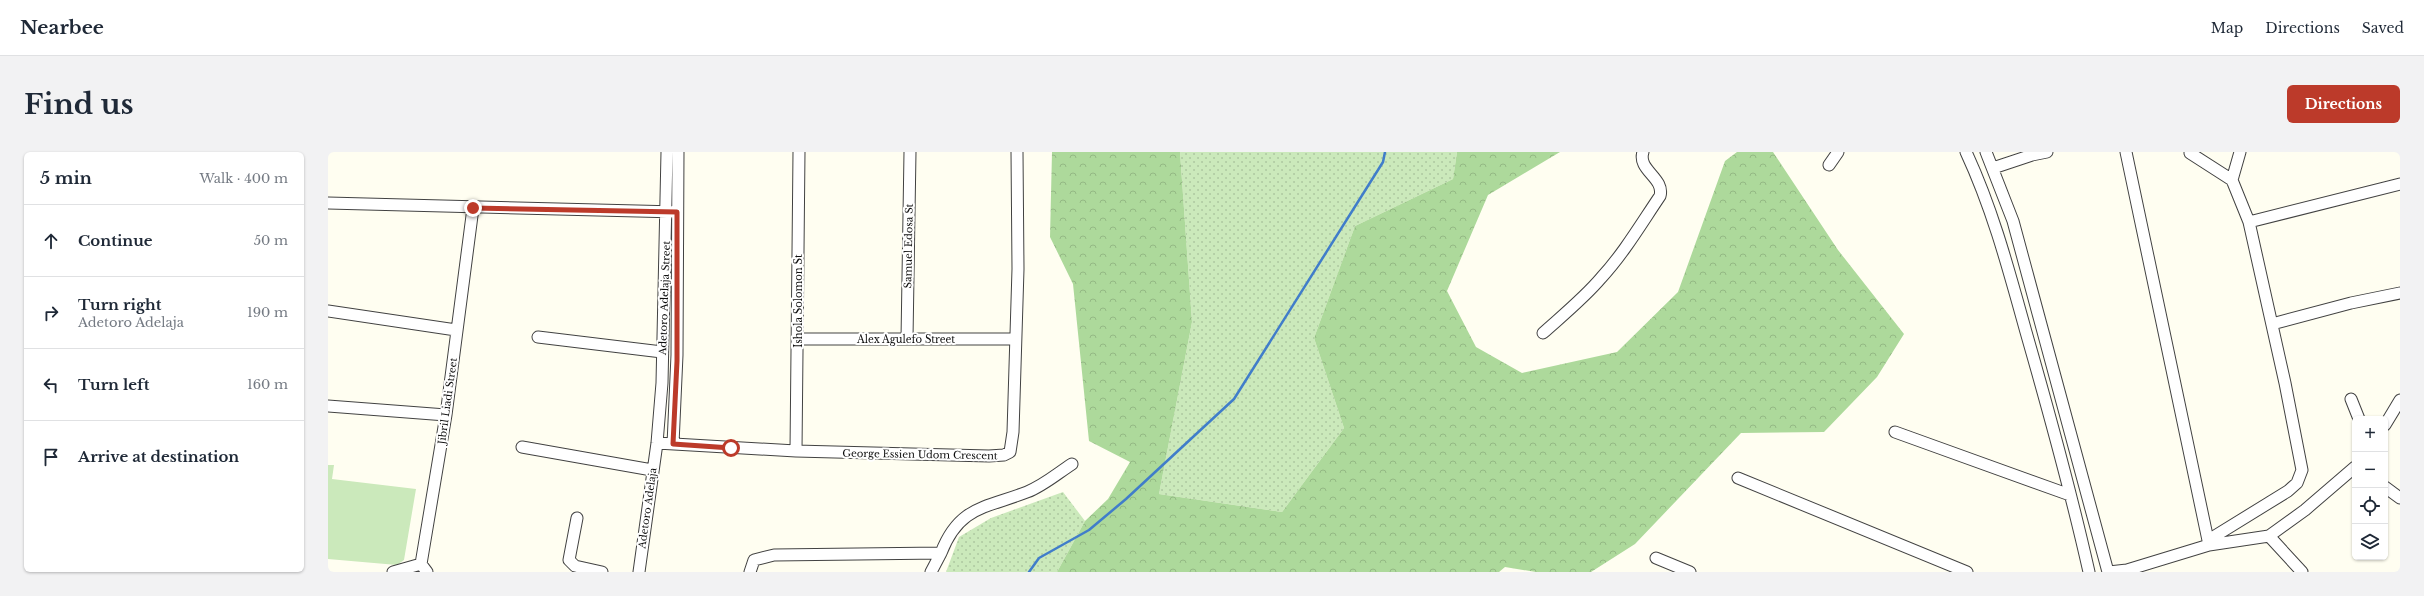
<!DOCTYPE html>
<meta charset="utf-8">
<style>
:root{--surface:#fff;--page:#f2f2f3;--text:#1f2937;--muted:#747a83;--line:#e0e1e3;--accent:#bc3a2a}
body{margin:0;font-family:"Libre Baskerville",serif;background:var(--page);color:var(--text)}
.controls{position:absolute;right:12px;bottom:12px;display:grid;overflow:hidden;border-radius:6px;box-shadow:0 1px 3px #0004}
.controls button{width:36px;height:36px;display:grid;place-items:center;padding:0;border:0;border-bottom:1px solid var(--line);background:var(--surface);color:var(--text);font:20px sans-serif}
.stop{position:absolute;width:12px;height:12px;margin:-9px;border:3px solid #bc3a2a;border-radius:50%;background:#fff}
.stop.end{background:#bc3a2a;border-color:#fff;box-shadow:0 1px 4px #0008}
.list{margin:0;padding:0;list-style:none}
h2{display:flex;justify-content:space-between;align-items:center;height:52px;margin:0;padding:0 16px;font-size:17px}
h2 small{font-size:13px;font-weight:400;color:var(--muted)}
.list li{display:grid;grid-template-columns:26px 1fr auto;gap:12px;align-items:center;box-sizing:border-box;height:72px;padding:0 16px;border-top:1px solid var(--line)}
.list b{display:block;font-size:15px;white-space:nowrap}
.list p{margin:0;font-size:13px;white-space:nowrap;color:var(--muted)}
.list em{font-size:13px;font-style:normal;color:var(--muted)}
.icon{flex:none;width:22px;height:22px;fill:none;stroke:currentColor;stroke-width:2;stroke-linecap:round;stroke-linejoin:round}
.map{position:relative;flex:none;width:2072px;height:420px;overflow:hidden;border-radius:6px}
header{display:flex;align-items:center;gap:24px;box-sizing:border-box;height:56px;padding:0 20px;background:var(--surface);border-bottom:1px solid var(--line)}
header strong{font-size:19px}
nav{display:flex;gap:22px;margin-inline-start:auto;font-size:14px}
.intro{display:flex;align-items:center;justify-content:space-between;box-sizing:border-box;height:96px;padding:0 24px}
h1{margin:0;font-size:28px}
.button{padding:10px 18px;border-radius:6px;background:var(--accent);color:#fff;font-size:14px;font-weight:700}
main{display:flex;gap:24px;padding:0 24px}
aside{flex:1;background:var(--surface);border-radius:6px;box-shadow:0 1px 3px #0004}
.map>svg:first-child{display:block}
.grass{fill:url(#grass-dots)}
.forest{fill:url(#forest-crowns)}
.park{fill:#cbe9bb}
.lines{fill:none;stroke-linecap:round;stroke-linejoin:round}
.stream{stroke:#407dca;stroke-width:2.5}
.minor-casing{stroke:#424242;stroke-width:13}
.minor{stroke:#fff;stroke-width:11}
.route{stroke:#bc3a2a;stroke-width:5}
.labels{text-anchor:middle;stroke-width:4;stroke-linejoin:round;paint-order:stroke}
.street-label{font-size:10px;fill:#0f0f0f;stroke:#fff}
</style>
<header>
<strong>Nearbee</strong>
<nav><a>Map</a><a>Directions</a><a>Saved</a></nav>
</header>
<div class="intro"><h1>Find us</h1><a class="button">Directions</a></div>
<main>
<aside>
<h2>5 min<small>Walk · 400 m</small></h2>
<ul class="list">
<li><svg class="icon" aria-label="ahead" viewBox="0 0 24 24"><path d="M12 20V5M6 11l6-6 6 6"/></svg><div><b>Continue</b></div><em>50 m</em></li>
<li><svg class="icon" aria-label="right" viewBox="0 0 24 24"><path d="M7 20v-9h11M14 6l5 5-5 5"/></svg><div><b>Turn right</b><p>Adetoro Adelaja</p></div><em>190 m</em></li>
<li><svg class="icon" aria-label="left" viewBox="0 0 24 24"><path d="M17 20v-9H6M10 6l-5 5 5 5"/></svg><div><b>Turn left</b></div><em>160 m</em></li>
<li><svg class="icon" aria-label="arrive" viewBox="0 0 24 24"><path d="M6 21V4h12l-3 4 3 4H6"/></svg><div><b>Arrive at destination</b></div></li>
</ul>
</aside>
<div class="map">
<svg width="2072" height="420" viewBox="0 0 2072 420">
<defs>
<pattern id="grass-dots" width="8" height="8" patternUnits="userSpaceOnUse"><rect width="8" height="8" fill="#cbe9bb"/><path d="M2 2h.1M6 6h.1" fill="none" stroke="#adc7a0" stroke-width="1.8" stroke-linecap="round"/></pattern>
<pattern id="forest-crowns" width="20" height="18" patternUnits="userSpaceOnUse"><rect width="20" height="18" fill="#add99b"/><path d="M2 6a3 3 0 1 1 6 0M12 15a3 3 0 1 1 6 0" fill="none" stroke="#94b984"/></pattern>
</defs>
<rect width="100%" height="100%" fill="#fffef1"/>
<path class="grass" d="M852 0H1129L1125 27 1027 74 986 186 1016 276 954 360 831 342 864 170Z
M735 340 757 369 729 420H618L631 385 663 366Z"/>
<path class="forest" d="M724 0H852L864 170 831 342 954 360 1016 276 986 186 1027 74 1125 27 1129 0H1232L1160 43 1119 139 1148 195 1194 221 1289 200 1350 140 1397 9 1409 0H1445L1510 98 1576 182 1549 225 1496 280 1413 281 1307 392 1263 420H1208L1177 415 1171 420H729L757 369 780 347 802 310 761 289 745 132 722 85Z"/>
<path class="park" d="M0 313H6L4 327 88 337 76 408 69 413 0 407Z"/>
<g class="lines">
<path class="stream" d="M701 420 711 406 761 378 798 347 906 247 1055 10 1057 0"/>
<defs>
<path id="minor" d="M1638 0C1665 58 1681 119 1698 180 1721 260 1743 340 1761 420
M1658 0 1685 69 1780 420
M1798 0 1881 393 1941 384 1977 358 2027 315
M1501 13 1510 0
M1665 16 1704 3 1719 0
M1904 28 1912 0
M0 51 349 60
M1921 70 2072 32
M0 159 128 178
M1944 172 2023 151 2072 141
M1215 181C1235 163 1256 146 1273 126 1296 101 1313 72 1332 44 1337 26 1309 18 1315 0
M210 185 334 200
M470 187H687
M579 187 582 0
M2023 247 2031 267
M0 254 118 263
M2057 273 2072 248
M1567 280 1742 343
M329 291 468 299 661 304 676 303 682 300 685 280 690 117 689 0
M345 292 349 203 350 0
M194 295 324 318
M468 299 471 0
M1410 326 1639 420
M2057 335 2072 346
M249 366 241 408 247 414 274 420
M1941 384 1974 420
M1328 406 1362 420
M93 412 99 420
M65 420 93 412 118 263 145 56
M311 420 329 291 334 231 339 0
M422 420 426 408 446 403 613 401C631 354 658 356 699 340 715 334 730 321 744 312
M603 420 613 401
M1781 420 1799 418 1881 393 1887 384 1960 339 1969 331 1974 318 1957 231 1921 70 1904 28 1862 1"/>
</defs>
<use href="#minor" class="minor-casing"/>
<use href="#minor" class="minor"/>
</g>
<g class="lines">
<path class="route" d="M145 56 349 60V209L345 292 403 296"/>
</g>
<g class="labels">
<g class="street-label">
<text transform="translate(580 94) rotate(-89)" y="4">Samuel Edosa St</text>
<text transform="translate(336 146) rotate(-88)" y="4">Adetoro Adelaja Street</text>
<text transform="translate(470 149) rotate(-90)" y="4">Ishola Solomon St</text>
<text x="578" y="191">Alex Agulefo Street</text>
<text transform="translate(119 249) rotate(-82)" y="4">Jibril Liadi Street</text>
<text transform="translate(592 302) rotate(1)" y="4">George Essien Udom Crescent</text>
<text transform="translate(319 356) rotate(-82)" y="4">Adetoro Adelaja</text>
</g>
</g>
</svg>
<div class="controls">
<button>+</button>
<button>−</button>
<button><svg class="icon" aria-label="locate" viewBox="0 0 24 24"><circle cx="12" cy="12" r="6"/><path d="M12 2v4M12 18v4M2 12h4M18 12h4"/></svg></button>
<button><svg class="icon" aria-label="layers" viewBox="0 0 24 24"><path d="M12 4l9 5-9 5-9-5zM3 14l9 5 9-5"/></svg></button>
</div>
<div class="stop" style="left:403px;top:296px"></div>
<div class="stop end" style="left:145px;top:56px"></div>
</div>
</main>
